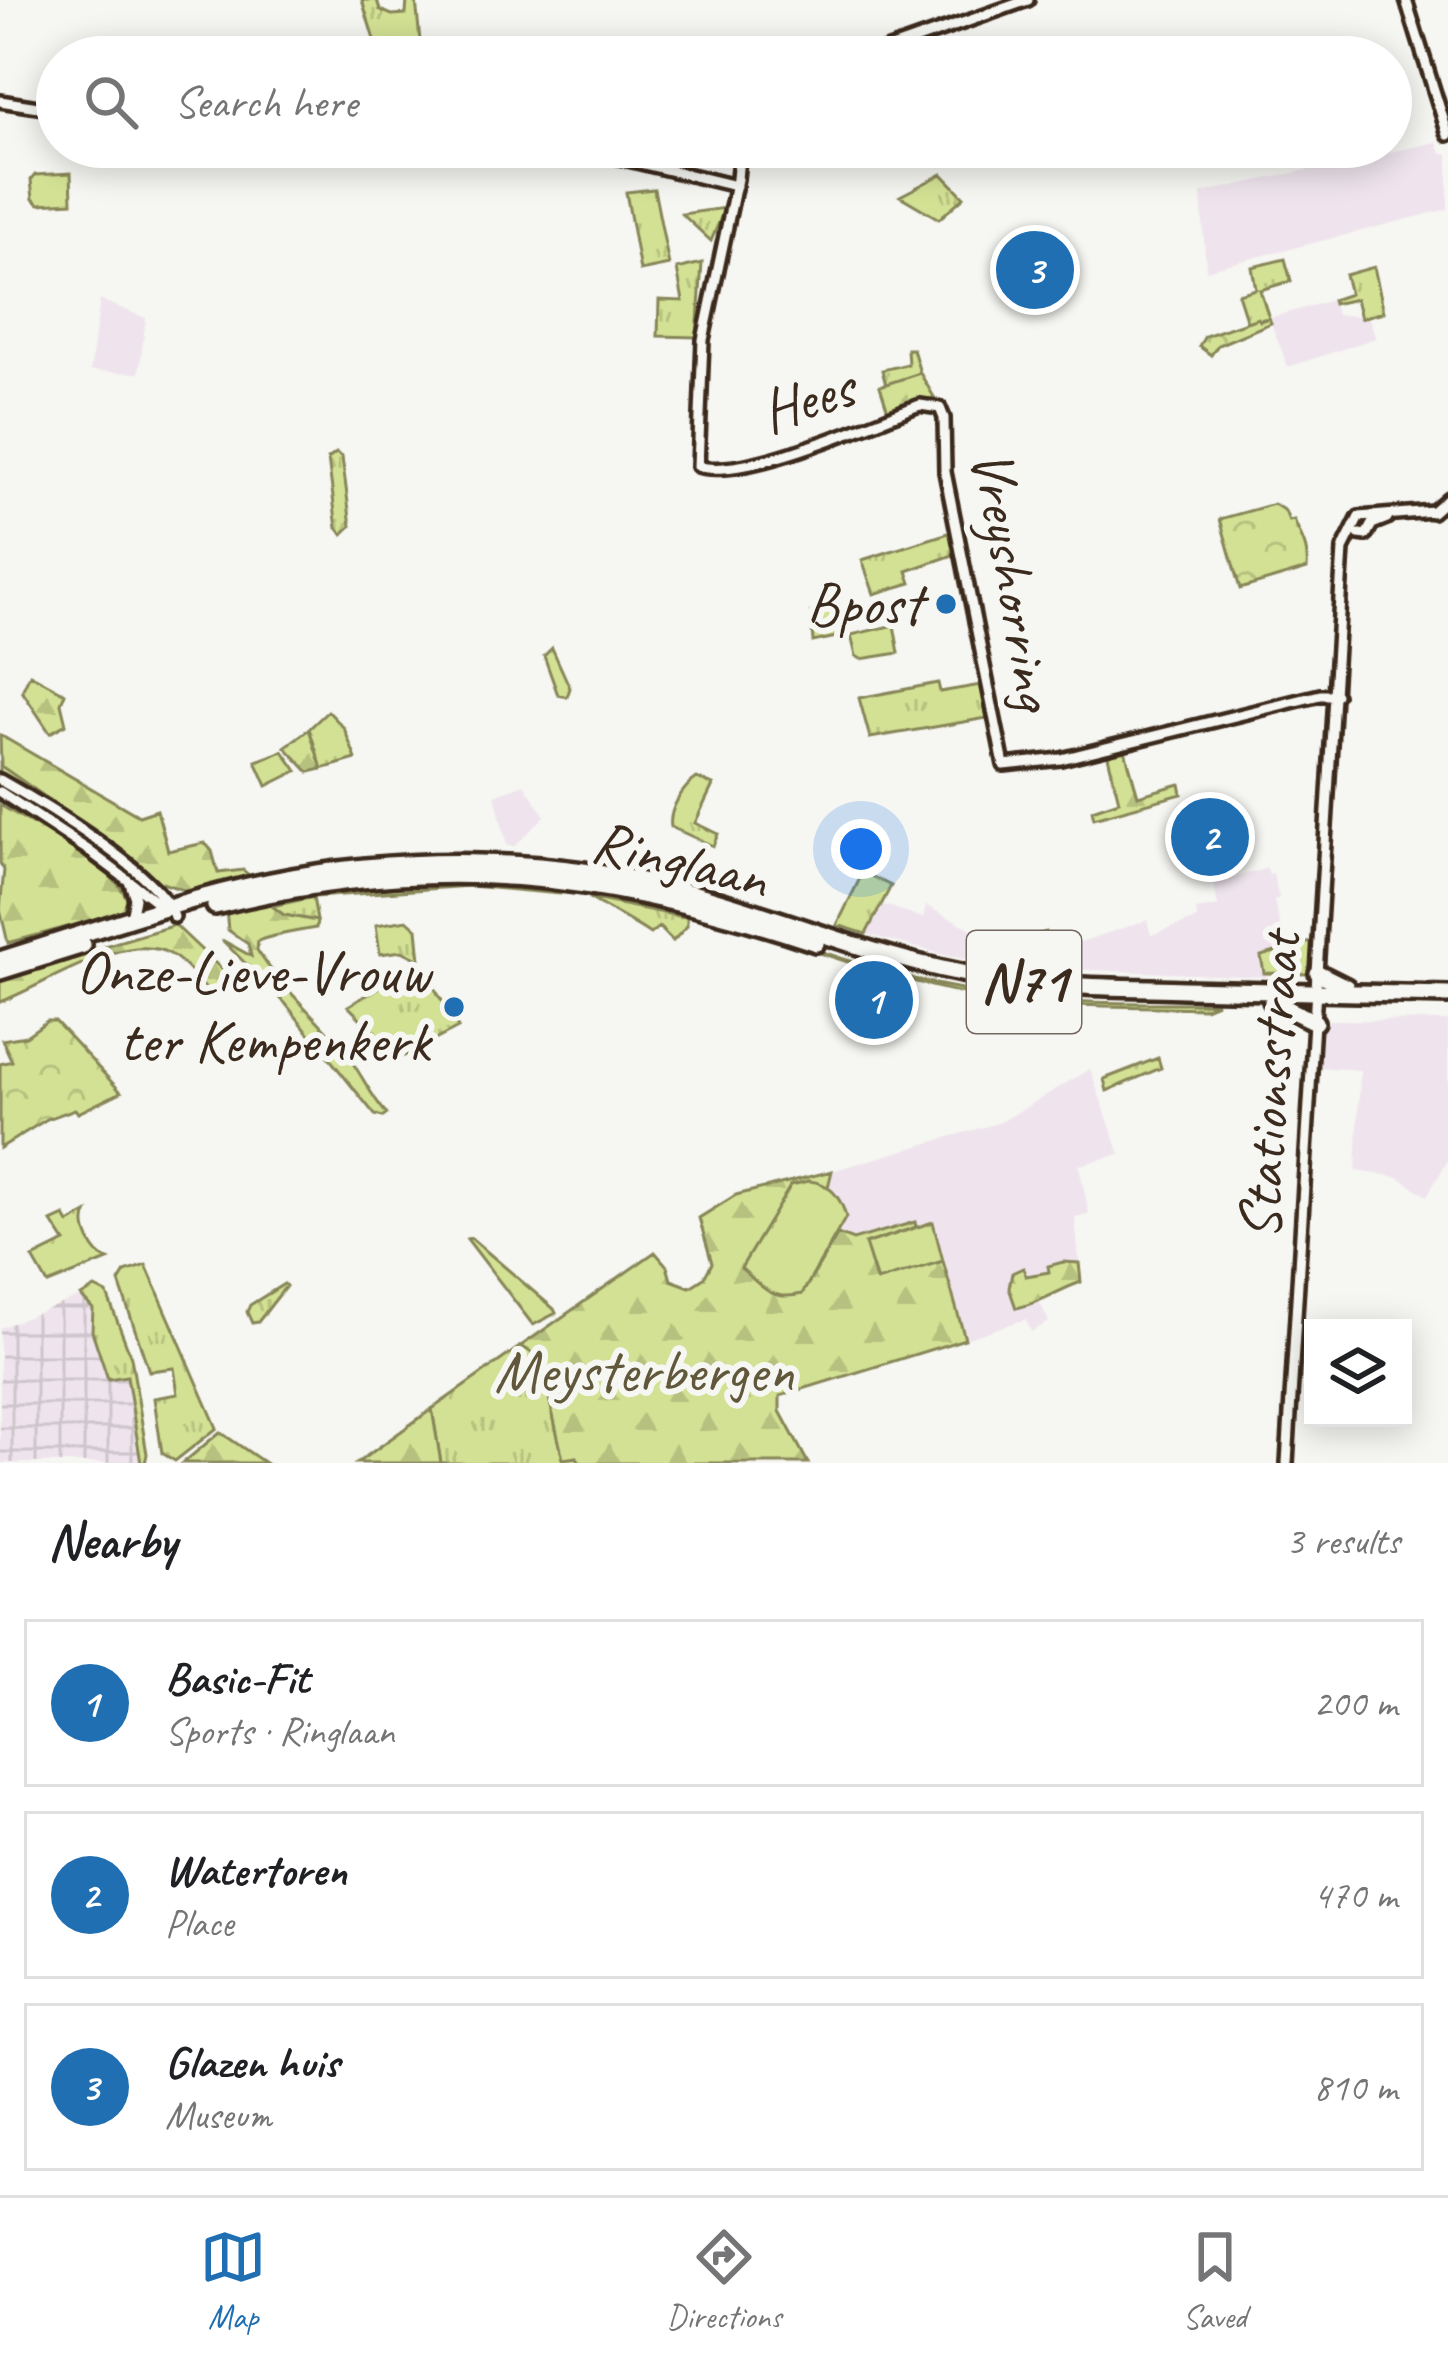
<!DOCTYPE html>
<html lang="en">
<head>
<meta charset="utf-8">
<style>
	:root { --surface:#fff; --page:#f6f6f6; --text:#202124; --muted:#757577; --line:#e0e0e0; --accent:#1f6fb2 }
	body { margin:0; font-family:Caveat,sans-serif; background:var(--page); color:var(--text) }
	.controls { position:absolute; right:36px; bottom:36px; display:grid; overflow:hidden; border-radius:0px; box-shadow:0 6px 30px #0003 }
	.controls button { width:108px; height:108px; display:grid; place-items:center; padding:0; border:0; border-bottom:3px solid var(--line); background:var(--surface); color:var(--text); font:60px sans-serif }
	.you { position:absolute; left:861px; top:849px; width:42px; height:42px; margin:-30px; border:9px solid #fff; border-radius:50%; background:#1a73e8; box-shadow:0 0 0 18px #1a73e833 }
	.badge { display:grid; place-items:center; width:78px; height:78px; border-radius:50%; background:var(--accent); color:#fff; font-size:39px; font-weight:700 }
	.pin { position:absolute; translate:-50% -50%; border:6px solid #fff; box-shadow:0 3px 12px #0006 }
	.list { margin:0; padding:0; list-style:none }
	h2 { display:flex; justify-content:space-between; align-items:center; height:156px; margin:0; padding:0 48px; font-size:51px }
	h2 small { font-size:39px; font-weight:400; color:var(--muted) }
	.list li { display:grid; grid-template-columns:78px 1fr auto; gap:36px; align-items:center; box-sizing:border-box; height:168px; margin:0 24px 24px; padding:0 24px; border:3px solid var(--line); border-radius:0px }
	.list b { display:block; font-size:45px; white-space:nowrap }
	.list p { margin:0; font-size:39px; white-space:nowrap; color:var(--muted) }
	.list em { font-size:39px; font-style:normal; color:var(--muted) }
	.icon { flex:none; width:66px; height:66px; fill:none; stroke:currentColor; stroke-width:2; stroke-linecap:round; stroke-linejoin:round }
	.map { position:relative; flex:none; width:1448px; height:1463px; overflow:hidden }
	.search { position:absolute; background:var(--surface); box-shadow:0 6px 30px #0003; left:36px; right:36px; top:36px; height:132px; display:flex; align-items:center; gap:30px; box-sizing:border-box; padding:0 42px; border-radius:66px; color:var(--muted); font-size:45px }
	.sheet { height:732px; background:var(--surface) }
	nav { display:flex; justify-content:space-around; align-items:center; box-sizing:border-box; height:168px; border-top:3px solid var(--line); background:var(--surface); font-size:33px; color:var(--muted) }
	nav a { display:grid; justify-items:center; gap:6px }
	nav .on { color:var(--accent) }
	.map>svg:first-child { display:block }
	.built { fill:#efe4ed }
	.industrial { fill:url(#industrial-grid) }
	.grass { fill:url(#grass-tufts); stroke:#878659; stroke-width:3 }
	.forest { fill:url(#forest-firs); stroke:#878659; stroke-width:3 }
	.park { fill:url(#park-crowns); stroke:#878659; stroke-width:3 }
	.garden { fill:#d3e194; stroke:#878659; stroke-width:3 }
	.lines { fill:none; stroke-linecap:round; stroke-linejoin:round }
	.secondary-casing { stroke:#3b2a1e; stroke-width:18 }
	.highway-casing { stroke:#3b2a1e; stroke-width:24 }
	.secondary { stroke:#f6f6f2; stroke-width:9 }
	.highway { stroke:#f6f6f2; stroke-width:15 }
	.poi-dot { fill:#1f6fb2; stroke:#f6f6f2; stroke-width:4.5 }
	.labels { text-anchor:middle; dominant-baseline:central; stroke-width:12; stroke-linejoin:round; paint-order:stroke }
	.shield { fill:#f6f6f2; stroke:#73675e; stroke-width:3 }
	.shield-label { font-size:57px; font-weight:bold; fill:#3b2a1e }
	.street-label { font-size:60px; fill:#3b2a1e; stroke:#f6f6f2 }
	.poi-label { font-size:60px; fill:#3b2a1e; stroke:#f6f6f2; text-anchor:end }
	.park-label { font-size:60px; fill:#61583c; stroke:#f6f6f2 }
</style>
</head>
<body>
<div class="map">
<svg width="1448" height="1463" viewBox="0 0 1448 1463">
	<defs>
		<pattern id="industrial-grid" width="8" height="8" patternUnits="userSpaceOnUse" patternTransform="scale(3)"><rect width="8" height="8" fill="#efe4ed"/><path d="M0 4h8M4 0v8" fill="none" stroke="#cec4cb"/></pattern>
		<pattern id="grass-tufts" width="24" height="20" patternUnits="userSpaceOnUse" patternTransform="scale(3)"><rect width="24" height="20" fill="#d3e194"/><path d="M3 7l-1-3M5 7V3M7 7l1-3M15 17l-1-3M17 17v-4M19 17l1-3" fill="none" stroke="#b6c17f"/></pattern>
		<pattern id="forest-firs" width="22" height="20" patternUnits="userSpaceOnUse" patternTransform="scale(3)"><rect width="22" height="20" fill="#d3e194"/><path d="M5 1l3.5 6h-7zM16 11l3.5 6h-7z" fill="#b6c17f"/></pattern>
		<pattern id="park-crowns" width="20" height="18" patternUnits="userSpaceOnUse" patternTransform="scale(3)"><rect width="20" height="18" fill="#d3e194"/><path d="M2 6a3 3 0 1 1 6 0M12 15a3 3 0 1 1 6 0" fill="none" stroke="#b6c17f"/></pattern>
	</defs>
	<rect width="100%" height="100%" fill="#f6f6f2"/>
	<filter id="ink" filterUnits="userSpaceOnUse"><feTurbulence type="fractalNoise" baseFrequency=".00833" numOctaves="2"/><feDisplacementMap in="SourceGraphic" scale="24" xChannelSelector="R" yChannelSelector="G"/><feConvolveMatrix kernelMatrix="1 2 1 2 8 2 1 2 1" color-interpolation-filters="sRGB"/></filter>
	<g filter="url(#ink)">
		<path class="built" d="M1437 142 1441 153 1448 154V209L1206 270 1201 193Z
			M100 300 146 318 139 373 90 371Z
			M1332 300 1336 315 1368 316 1376 338 1288 367 1269 318Z
			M524 784 545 816 515 846H507L495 795Z
			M1267 868 1269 875 1273 874 1279 898 1274 901 1286 949 1261 956 1267 977 1070 969 1062 948 1147 920 1151 935 1197 919 1196 910 1218 906 1214 884Z
			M882 904 923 918 926 906 1018 952 1021 968 948 956 866 934Z
			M1330 1020 1448 1021V1160L1427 1196 1398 1177 1356 1171 1360 1070 1317 1067 1322 1026Z
			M1090 1069 1120 1154 1079 1165 1089 1214 1075 1217 1081 1282 1049 1293 1039 1301 1049 1322 1031 1332 1026 1319 965 1339 933 1223 916 1227 914 1222 852 1240 838 1234 846 1217 843 1205 828 1187 832 1171 1001 1122Z"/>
		<path class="industrial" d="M81 1296 93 1309 92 1331 127 1375 141 1463H0V1328Z"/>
		<path class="grass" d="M362 0H377L380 10 392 15 406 14 407 0H416L420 41 375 43Z
			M71 173 72 202 39 204 33 199 31 180 35 175Z
			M942 174 964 197 939 219 900 196Z
			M654 189 669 265 640 271 626 192Z
			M725 208 711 241 682 214Z
			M1285 259 1291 281 1260 290 1269 318 1247 322 1238 294 1256 289 1252 267Z
			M702 263 697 337 658 336 659 300 683 301 677 269Z
			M1374 267 1384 312 1361 318 1356 299 1333 304 1332 300 1350 294 1345 275Z
			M907 349H913L920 373 886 385 882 370 908 364Z
			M336 453 342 457 351 526 343 534 337 528 328 459Z
			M952 532 956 554 907 571 911 583 874 594 862 560Z
			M838 605 846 635 813 642 811 612Z
			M894 625 899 653 861 659 856 656 851 635Z
			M552 648 570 688 567 697 558 695 544 656Z
			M938 683 940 692 981 685 987 718 870 738 859 698Z
			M328 711 344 728 356 759 322 769 309 729Z
			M0 764 135 860 140 868 59 809 0 774Z
			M697 778 713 785 695 823 718 834 713 846 671 827C668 810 683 787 697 778Z
			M863 872 891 886 866 934 837 925Z
			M313 897 317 921 283 915 265 906Z
			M589 898 679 916 671 904 687 914V926L673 941 659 927 650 934C631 921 609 910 589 898Z
			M407 920 417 929 420 960 402 951 380 954 376 925Z
			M759 929C824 954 892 977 961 989 1046 1005 1132 1003 1217 1003L1205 1008C1128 1006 1050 1008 973 995 903 982 836 958 768 936Z
			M1046 932 1060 968V971L1035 969 1028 955 1033 936Z
			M1314 941 1313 967 1307 974 1264 973 1261 956Z
			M428 977 458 1028 404 1056 393 1039 384 1042 348 1006 390 981Z
			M1158 1058 1161 1068 1107 1091 1104 1079Z
			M87 1213C80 1228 93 1254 108 1260L48 1284 33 1258 65 1242 52 1222 65 1216 69 1223Z
			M146 1265 217 1428 175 1461 162 1453 154 1398 178 1394 174 1368 149 1371 119 1282 125 1272Z
			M284 1284 286 1286 258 1322 252 1323 247 1312 250 1305Z
			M95 1288 107 1294 131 1357 147 1454 145 1463H141L127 1376 108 1379 92 1331 93 1309 81 1296Z
			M521 1346 544 1360 543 1371 563 1458 578 1457 580 1463H441L432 1409Z"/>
		<path class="forest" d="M920 373 934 397 888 411 880 386Z
			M30 674 65 693 61 703 66 724 50 733 22 691Z
			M309 729 322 769 309 772 285 747Z
			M0 735 139 816 157 810 168 851 205 843 212 851 218 873 243 870 252 878 189 892 159 882 135 860 1 766Z
			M1124 747 1138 796 1180 784 1182 794 1094 818 1092 810 1119 801 1107 752Z
			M283 751 297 771 267 786 256 761Z
			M0 805C33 825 114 864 127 899L123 912 8 943 0 909 4 870 0 863Z
			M409 881 539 883 671 904 681 916 565 890 560 894 470 886 314 897 272 906 284 915 317 921 316 928C300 931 271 935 258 941L257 950C283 991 322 1020 350 1059 363 1077 372 1098 387 1114L383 1117 375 1115 285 1003 222 940 251 956 248 944 228 930 226 909 262 900Z
			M175 925 232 979 211 994C199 981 185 962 170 954 125 929 44 986 0 1002V977Z
			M832 1171 828 1187 809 1181 791 1185 742 1269 802 1294 838 1234 853 1240 915 1222 916 1227 866 1244 876 1280 943 1261 965 1339 780 1396V1411L808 1463H580L577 1457 563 1459 543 1371 544 1360 521 1346 655 1252 667 1266 671 1280 690 1287 704 1278 712 1263 699 1218 736 1195Z
			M471 1238 554 1309 556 1313 533 1325 467 1239Z
			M1063 1262 1079 1263 1081 1282C1058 1290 1039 1304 1016 1308L1009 1288 1012 1273 1023 1268 1026 1276 1049 1272 1048 1266Z
			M432 1409 441 1463H357Z
			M220 1432 265 1463H183Z"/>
		<path class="park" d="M1258 318 1260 321 1269 318 1271 323 1218 345 1211 355 1199 346 1205 336Z
			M1274 504 1285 511 1289 521 1294 520C1301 539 1309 546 1307 569L1240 589 1220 519Z
			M47 1021H55L121 1092 78 1113 75 1109 47 1119 0 1148V1064L12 1061 2 1040 26 1036Z"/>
		<path class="garden" d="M809 1181C830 1183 841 1197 846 1217L802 1294C771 1302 761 1286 741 1268L791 1185Z
			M933 1222 943 1261 877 1281 865 1244Z"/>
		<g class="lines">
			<defs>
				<path id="secondary" d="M1406 0 1448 135
					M866 57 1028 0
					M0 101 57 110
					M574 147 736 186
					M740 147 737 179 703 340 698 466C743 481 872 422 920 405L940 408 944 418 945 472 1004 765 1061 759 1320 695H1336
					M1432 512 1448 498
					M1359 534 1366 535 1372 524 1387 518
					M0 780C41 803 162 875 174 917
					M0 792 88 850 166 909
					M130 883 135 898 131 918
					M1287 1463 1343 549 1359 517 1433 511"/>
				<path id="highway" d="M215 906C432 851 607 873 816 943
					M0 960C90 932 179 900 271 881 401 855 540 856 669 887 775 913 875 960 984 977 1050 987 1117 987 1184 989 1272 991 1360 993 1448 995
					M0 971 83 945
					M1318 973 1346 987
					M1272 1001 1315 1022"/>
			</defs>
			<use href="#secondary" class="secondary-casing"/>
			<use href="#highway" class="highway-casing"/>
			<use href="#secondary" class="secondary"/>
			<use href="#highway" class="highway"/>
		</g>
	</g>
	<g class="poi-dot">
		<circle cx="946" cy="604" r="12"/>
		<circle cx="454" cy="1007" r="12"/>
	</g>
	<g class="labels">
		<rect class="shield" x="967" y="931" width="114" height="102" rx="9"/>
		<g class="shield-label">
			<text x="1024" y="982">N71</text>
		</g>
		<g class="street-label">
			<text transform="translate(807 399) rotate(-18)">Hees</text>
			<text transform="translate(1014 579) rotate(80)">Vreyshorring</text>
			<text transform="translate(680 859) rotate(13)">Ringlaan</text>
			<text transform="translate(1269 1086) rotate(-86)">Stationsstraat</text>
		</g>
		<g class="poi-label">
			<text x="922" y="604">Bpost</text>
			<text x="430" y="972">Onze-Lieve-Vrouw<tspan x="430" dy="69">ter Kempenkerk</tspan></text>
		</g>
		<g class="park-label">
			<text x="644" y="1371">Meysterbergen</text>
		</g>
	</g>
</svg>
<div class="controls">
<button><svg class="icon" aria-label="layers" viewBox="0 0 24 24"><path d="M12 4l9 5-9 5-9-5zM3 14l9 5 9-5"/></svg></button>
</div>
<div class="you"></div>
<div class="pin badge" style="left:874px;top:1000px">1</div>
<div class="pin badge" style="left:1210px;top:837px">2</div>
<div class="pin badge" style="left:1035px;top:270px">3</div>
<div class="search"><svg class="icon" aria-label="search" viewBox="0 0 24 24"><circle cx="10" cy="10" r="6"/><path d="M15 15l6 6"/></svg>Search here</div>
</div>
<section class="sheet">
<h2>Nearby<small>3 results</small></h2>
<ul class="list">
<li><span class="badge">1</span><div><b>Basic-Fit</b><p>Sports · Ringlaan</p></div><em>200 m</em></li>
<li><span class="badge">2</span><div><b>Watertoren</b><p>Place</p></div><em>470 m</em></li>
<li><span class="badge">3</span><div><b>Glazen huis</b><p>Museum</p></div><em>810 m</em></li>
</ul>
</section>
<nav>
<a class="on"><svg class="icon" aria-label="map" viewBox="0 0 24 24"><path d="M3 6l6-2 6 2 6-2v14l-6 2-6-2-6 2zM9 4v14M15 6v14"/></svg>Map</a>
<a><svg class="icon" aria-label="directions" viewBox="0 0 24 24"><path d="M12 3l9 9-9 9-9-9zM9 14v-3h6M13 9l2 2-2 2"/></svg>Directions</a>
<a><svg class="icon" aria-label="saved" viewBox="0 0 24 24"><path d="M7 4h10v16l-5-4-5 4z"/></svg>Saved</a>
</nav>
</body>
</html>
